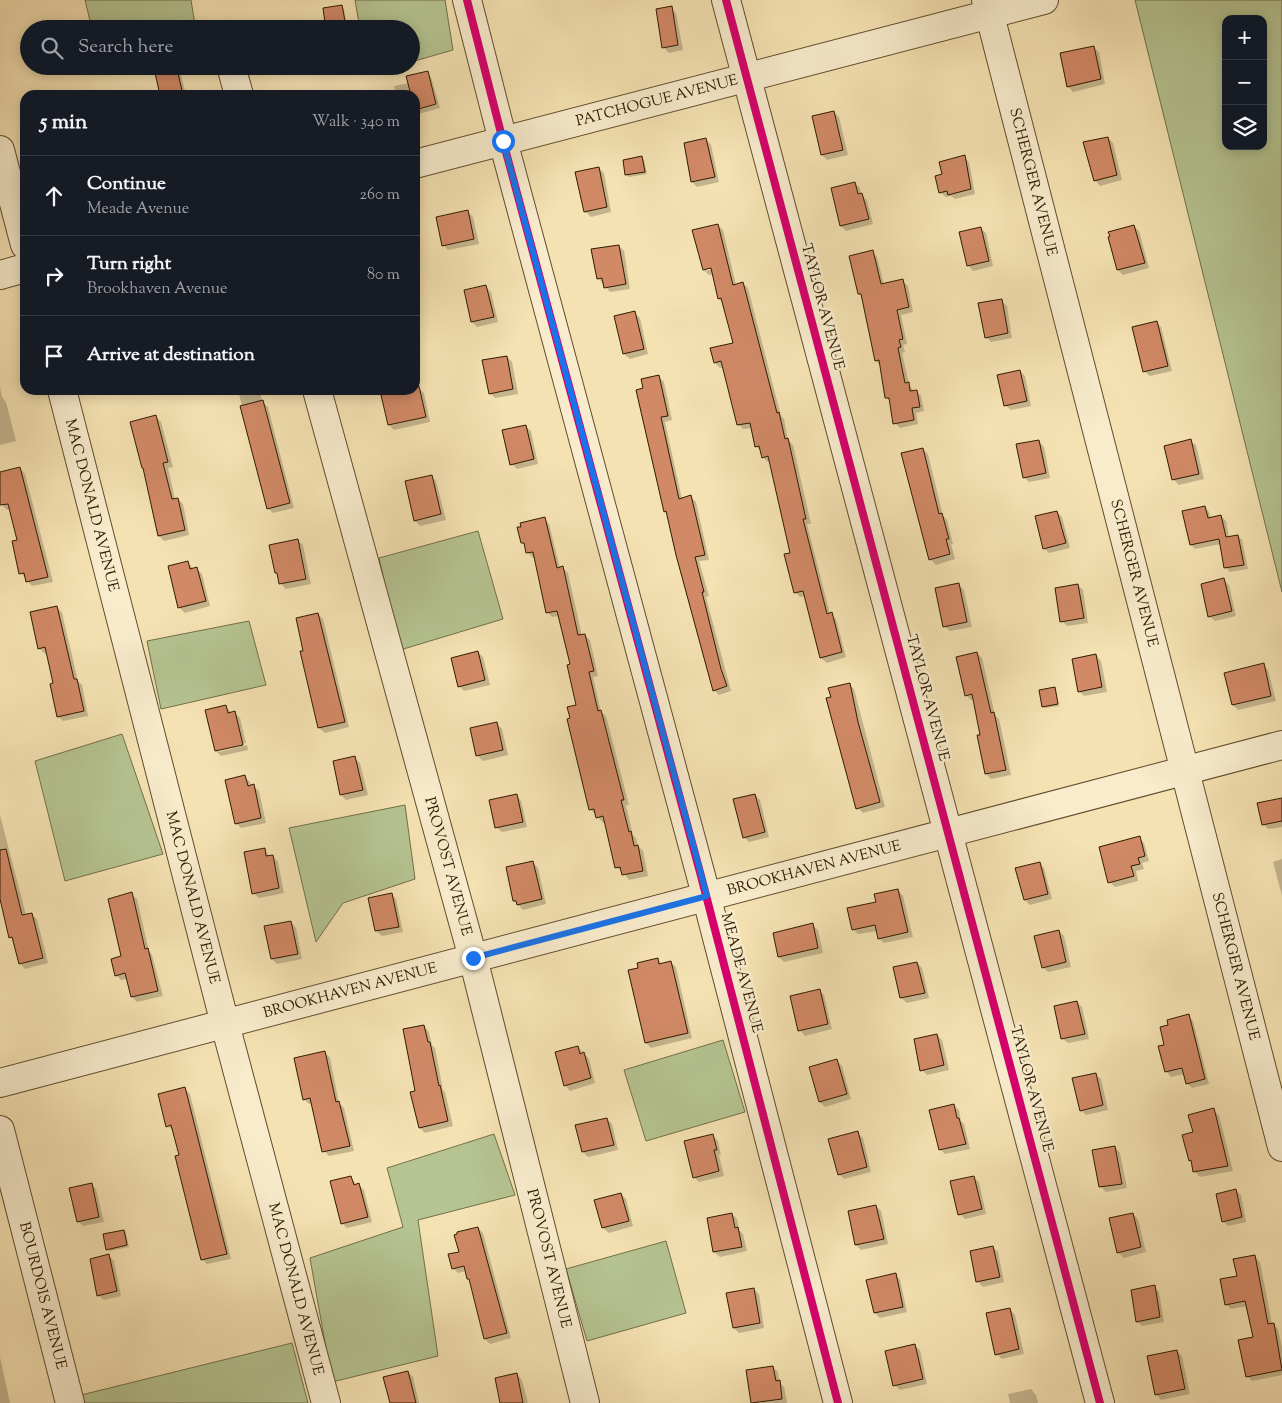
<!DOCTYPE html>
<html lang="en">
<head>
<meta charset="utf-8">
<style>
	:root { --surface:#171b24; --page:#20242c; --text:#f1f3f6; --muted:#9ea1a6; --line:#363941 }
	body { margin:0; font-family:"Sorts Mill Goudy",serif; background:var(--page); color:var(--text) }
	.controls { position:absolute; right:15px; top:15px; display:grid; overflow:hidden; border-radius:10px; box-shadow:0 2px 12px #0003 }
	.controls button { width:45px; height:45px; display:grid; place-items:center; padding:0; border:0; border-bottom:1px solid var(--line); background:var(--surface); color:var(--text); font:25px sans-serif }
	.stop { position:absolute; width:15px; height:15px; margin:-11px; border:4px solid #1a73e8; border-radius:50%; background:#fff }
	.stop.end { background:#1a73e8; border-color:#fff; box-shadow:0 1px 5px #0008 }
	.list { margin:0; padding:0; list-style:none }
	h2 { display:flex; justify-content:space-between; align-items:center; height:65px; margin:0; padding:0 20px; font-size:21px }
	h2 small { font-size:16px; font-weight:400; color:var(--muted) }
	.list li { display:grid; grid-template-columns:32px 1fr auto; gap:15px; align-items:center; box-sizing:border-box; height:80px; padding:0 20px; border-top:1px solid var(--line) }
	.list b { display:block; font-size:19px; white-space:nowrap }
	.list p { margin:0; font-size:16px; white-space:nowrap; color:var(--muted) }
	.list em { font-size:16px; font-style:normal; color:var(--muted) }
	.icon { flex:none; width:28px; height:28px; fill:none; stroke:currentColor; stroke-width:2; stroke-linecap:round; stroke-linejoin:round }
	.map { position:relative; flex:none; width:1282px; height:1403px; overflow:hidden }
	.search { position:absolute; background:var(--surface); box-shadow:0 2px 12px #0003; left:20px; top:20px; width:400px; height:55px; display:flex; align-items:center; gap:12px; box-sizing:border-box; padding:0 18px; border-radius:28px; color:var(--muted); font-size:19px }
	.panel { position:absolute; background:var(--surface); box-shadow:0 2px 12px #0003; left:20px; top:90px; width:400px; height:305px; border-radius:15px }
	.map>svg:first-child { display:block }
	.green { fill:#b5c491; stroke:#726f49; fill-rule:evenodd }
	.shadow { fill:#0003; fill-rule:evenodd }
	.building { fill:#d18966; stroke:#301a01 }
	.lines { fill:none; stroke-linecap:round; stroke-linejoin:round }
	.minor-casing { stroke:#614c2d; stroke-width:30 }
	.minor { stroke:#f8eccd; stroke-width:28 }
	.cycleway-casing { stroke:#f8eccd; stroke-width:11 }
	.cycleway { stroke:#d6006c; stroke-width:8 }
	.route { stroke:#1a73e8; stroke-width:6 }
	.labels { text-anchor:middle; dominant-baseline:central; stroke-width:5; stroke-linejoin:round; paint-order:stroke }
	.street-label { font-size:15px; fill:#301a01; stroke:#f8eccd }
</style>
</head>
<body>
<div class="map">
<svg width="1282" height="1403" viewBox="0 0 1282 1403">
	<rect width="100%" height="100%" fill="#f5e2b2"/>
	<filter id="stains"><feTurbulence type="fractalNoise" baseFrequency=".004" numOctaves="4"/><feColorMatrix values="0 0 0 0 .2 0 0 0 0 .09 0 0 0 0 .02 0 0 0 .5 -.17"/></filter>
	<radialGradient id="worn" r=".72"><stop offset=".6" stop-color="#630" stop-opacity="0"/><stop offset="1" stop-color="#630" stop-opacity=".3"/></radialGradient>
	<path class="green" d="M85 0H191L195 25 185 29H92Z
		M355 0H445L453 50 411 62V29H360Z
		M1135 0H1282V592ZM1226 19H1263V146H1226Z
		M368 66H395L369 74Z
		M478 531 503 619 400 650 379 558Z
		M249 621 266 685 161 709 147 641Z
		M122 734 163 854 65 881 35 761Z
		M405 805 415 879 343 903 316 942 289 828Z
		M723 1040 745 1112 646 1141 624 1070Z
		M494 1134 515 1195 418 1220 438 1356 332 1382 310 1258 403 1227 387 1168Z
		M666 1241 686 1313 587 1341 566 1269Z
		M292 1343 308 1403H79L77 1396Z"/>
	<path class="shadow" d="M342 7 344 9 346 22 328 25 326 23Z
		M671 8 676 13 683 50 669 53 663 47Z
		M1093 47 1099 52 1105 84 1073 92 1068 86Z
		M35 66H68V69L41 75 36 69Z
		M297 66H325L326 69 303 74Z
		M176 70 181 75 186 95H162Z
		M427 73 431 77 440 108 415 115V95H388L396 94 394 86 409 83Z
		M834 112 839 117 848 155 827 160 822 155 813 117Z
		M1108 138 1113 143 1122 180 1100 186 1095 180Z
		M706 139 711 145 719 182 697 187 692 182 689 167Z
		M642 157 644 160 647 174 629 177 626 175Z
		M964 157 969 162 975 194 955 199 951 196 946 197 940 192 944 175Z
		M599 168 604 173 611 212 591 217 585 211Z
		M855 183 860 188 861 195 867 200 873 224 846 231 841 226Z
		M468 212 473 217 479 244 448 250 443 245Z
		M718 225 723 230 736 285 743 283 748 288 781 416 784 419 788 440 793 445 811 524H807L830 614 836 619 846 657 827 663 821 658 805 596 800 597 795 592 792 554 770 462H768L763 457 762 452 756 446 753 428 743 429 738 424 724 367 720 368 715 363 735 344 724 303 719 299 714 274 709 275 704 270ZM717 266V268L706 271V268Z
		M1134 226 1139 231 1149 268 1123 275 1118 270Z
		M980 228 986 233 993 266 973 271 968 265Z
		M619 246 624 251 630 289 610 292 598 278Z
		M872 252 877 257 884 285 903 281 908 286 913 312 901 315 907 344 903 345 905 352 902 353 909 384 914 392 916 391 921 396 924 411 916 413 918 424 900 428 895 423 891 402 886 397 881 366 876 361 863 297 859 294Z
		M486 287 491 292 498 322 477 327 472 322 466 291Z
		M1001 300 1007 306 1012 338 991 342 986 337Z
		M634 313 640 318 648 354 630 359 624 354Z
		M1156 322 1161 327 1172 371 1150 376 1144 371Z
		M507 357 512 362 518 394 495 398 490 393Z
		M1020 371 1025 376 1031 406 1011 410 1005 405Z
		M659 377 664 382 672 420 665 422 682 499 691 497 696 502 709 560 699 561 709 596 706 597 731 691 719 695 714 690 668 514 665 511 645 389Z
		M0 387 2 397 6 402 16 441 0 445Z
		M415 388H418L424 393 430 422 394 430 389 425 407 390H415Z
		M238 390H260L262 402 268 407 294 508 273 513 268 508Z
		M156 417 161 422 173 467 168 468 175 499H178L183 504 189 535 164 541 159 536 145 470 143 468Z
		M525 426 531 431 538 464 517 469 512 464Z
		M1190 440 1196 445 1204 479 1179 485 1174 480 1166 447Z
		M1039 441 1044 447 1050 478 1029 482 1024 477Z
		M923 449 928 454 943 516 947 520 953 544H951L955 559 936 565 930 559Z
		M20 468 25 474 53 582 32 586 21 573 19 541 10 509 7 510 2 505 0 497V473Z
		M431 476 436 481 446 520 420 526 415 521 406 482Z
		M1205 507 1209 512 1211 519 1221 516 1226 521 1229 538 1238 536 1242 540 1248 569 1230 572 1225 567 1221 544 1195 549 1191 545 1184 512Z
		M1057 512 1062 517 1070 548 1049 553 1044 548Z
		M544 519 549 524 560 568H563L568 573 582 636 585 635 590 640 598 676 593 677 601 712 606 716 629 805H626L633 835 636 838 638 846 643 851 648 876 629 880 623 872 616 867 606 822 603 823 590 809 571 719 577 706 571 665 560 616 552 617 547 612 535 557 533 558 527 552 526 546 522 542Z
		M298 540 303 545 311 584 286 589 281 584 279 576 276 573Z
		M188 562 194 570 197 569 202 574 210 606 185 613 180 608Z
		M1224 580 1229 585 1236 616 1215 621 1209 616Z
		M959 585 964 590 972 627 950 631 944 626Z
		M1078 585 1083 590 1088 623 1067 626 1062 621Z
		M57 607 62 613 78 681 82 685 88 716 63 721 58 716 55 684 48 653 45 654 40 649 31 613Z
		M318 614 323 619 349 727 325 733 319 728 301 652H305Z
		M478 652 483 657 490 685 464 691 459 686Z
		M977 653 982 658 995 715 999 719 1011 775 991 779 986 774 981 735 974 700H971L966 695Z
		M1096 655 1101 661 1107 692 1084 696 1079 691Z
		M1263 665 1268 670 1276 701 1238 710 1233 705 1226 674Z
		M849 684 854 689 885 807 863 813 858 808Z
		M1054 689 1056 691 1059 706 1045 708 1043 706Z
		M226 706 232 714 235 713 240 718 246 743 218 749V752L247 745 248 750 221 756 216 751 207 711Z
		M497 724 502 729 508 755 483 761 478 756 472 729Z
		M354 758 360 763 368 795 346 800 341 795Z
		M245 777 250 782 251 786H253L259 791 266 823 241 828 236 823Z
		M516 795 521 801 527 827 502 832 496 827Z
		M755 795 760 800 769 837 749 842 744 837Z
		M1282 799V827L1268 829 1263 824Z
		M0 815 26 915 31 914 37 919 48 963 25 969 20 963 14 940 11 937 0 896Z
		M1139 838 1144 843 1149 861 1142 863 1144 869 1136 871 1138 881 1115 887 1110 882Z
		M264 849 270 857 273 856 278 862 284 893 259 898 254 893Z
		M1282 859V896L1273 862Z
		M533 863 538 868 546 904 523 910 514 900Z
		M1039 863 1044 868 1052 899 1030 905 1025 900Z
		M898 890 903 896 913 937 884 943 879 938 878 931 858 934 853 929 877 903Z
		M131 894 137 899 149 951 152 955 163 996 137 1002 132 997 128 979 121 980 116 975 123 957Z
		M391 894 396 899 403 932 382 936 376 931 370 899Z
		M291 922 296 928 302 959 277 964 272 959Z
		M812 925 818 930 823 953 784 962 779 957Z
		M1059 931 1064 936 1071 967 1048 972 1043 967Z
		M657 959 662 964 670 962 676 967 692 1038 651 1048 646 1043 629 971 639 969Z
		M917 963 922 968 929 998 907 1003 901 998 894 968Z
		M819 990 824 995 832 1029 805 1036 800 1030Z
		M1077 1002 1082 1007 1089 1039 1068 1043 1062 1038Z
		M1188 1016 1193 1021 1209 1084 1192 1088 1187 1083 1184 1074 1171 1077 1166 1071V1046L1169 1026Z
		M424 1026 429 1032 432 1045 435 1048 443 1090 445 1092 453 1126 425 1133 420 1128 416 1092Z
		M937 1035 942 1040 949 1070 927 1075 922 1070Z
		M578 1047 589 1059 595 1083 570 1091 565 1085Z
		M325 1052 330 1058 339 1103 344 1108 354 1151 329 1156 324 1151 313 1103 309 1104 304 1099Z
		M837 1061 842 1066 851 1099 825 1107 820 1102 810 1068Z
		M1095 1074 1101 1079 1108 1110 1086 1115 1081 1110Z
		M184 1088 190 1094 231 1259 207 1264 202 1259 174 1131 167 1126Z
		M953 1105 959 1110 961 1121 964 1124 970 1149 945 1154 940 1149Z
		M1213 1110 1219 1115 1233 1171 1200 1177 1195 1172 1193 1163 1190 1160Z
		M607 1119 612 1124 618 1150 588 1157 583 1152Z
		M857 1133 863 1138 871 1172 844 1179 839 1174Z
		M713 1136 718 1141 721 1155H719L724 1176 699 1182 694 1177Z
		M1115 1147 1120 1153 1127 1188 1106 1192 1101 1187Z
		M973 1177 979 1182 986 1214 965 1219 960 1214Z
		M351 1178 357 1185H359L364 1190 372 1222 347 1228 342 1223Z
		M91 1184 96 1189 104 1222 83 1226 78 1221Z
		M1236 1190 1241 1195 1246 1222 1228 1226 1223 1221Z
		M621 1194 626 1199 633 1226 609 1233 603 1228Z
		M876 1206 881 1211 888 1244 861 1250 856 1245 849 1212Z
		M732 1214 737 1219 739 1230 743 1234 747 1251 720 1257 714 1252Z
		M1133 1214 1138 1219 1146 1252 1124 1258 1118 1252Z
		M478 1228 483 1233 511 1338 490 1344 485 1339 471 1281 468 1278 466 1271 458 1273 453 1268 460 1253Z
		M124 1231 126 1233 129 1247 110 1251 107 1249Z
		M993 1247 998 1252 1004 1282 983 1287 978 1282Z
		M109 1256 114 1261 121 1296 104 1300 98 1295Z
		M1255 1257 1260 1262 1272 1324 1278 1329 1282 1348V1375L1252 1381 1247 1376 1254 1338 1248 1306 1231 1309 1226 1304 1238 1277Z
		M895 1274 900 1280 907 1312 880 1318 875 1313Z
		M1154 1287 1159 1292 1164 1322 1142 1326 1137 1321Z
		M753 1289 759 1294 764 1328 739 1333 734 1328Z
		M1010 1309 1015 1315 1024 1354 1002 1359 997 1354Z
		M914 1345 920 1350 927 1384 900 1390 895 1385Z
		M1177 1351 1182 1356 1190 1394 1161 1400 1156 1394Z
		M0 1357 10 1403H0Z
		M773 1367 778 1372 779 1382 784 1387 787 1403H753L748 1371Z
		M408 1372 413 1377 419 1403H391Z
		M517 1374 522 1380 528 1403H502Z
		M1031 1389 1036 1395 1038 1403H1010L1008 1394Z"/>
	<path class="building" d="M342 5 345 21 325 23 323 8Z
		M672 6 678 45 662 48 656 9Z
		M1094 46 1101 79 1067 87 1060 53Z
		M177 69 183 95H160L155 73Z
		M428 71 436 104 415 110V95H411L406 76Z
		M834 111 843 150 821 155 812 116Z
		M1108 137 1117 175 1094 181 1083 142Z
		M706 138 715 177 691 182 684 143Z
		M965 155 971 189 948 195 947 191 939 193 935 176 942 174 939 162Z
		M642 156 645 172 625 175 623 160Z
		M599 167 607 207 584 212 575 172Z
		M855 182 858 194 862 193 869 219 840 226 831 188Z
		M468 210 474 239 442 246 436 217Z
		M718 224 733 285 743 282 777 413 779 412 785 439 788 438 806 519H803L827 614 832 612 842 652 820 658 803 591 794 593 784 554 790 553 768 456 762 458 759 446 755 447 750 423 737 425 721 361 714 363 710 348 733 343 721 298 718 299 711 268 703 270 692 230Z
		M1134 225 1145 263 1117 270 1108 237 1110 236 1108 232Z
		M981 227 989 261 967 266 959 232Z
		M619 245 626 284 604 288 602 278 597 279 591 249Z
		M873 250 881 284 903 279 909 307 897 310 903 339 899 340 901 347 898 348 905 383 909 382 910 391 917 390 920 407 912 408 914 420 893 424 889 398H885L879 360 875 361 861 294H858L849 256Z
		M486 285 494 317 471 322 464 290Z
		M1002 299 1008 333 985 338 978 303Z
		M635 311 644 349 623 354 614 316Z
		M1157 321 1168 366 1143 372 1132 327Z
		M507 356 513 389 489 394 482 360Z
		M1020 370 1027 401 1004 406 997 375Z
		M659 375 668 416 661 417 679 499 691 495 705 555 695 557 704 592H702L721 669 727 686 713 691 676 555 666 511 664 512 636 390 643 388 641 379Z
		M419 386 426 417 388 425 381 395 402 390H415V387Z
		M263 400 290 503 267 509 240 406Z
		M156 415 168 462 163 463 172 499 178 498 185 530 158 536 143 468H142L130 422Z
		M526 425 534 459 510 465 502 430Z
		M1191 439 1199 474 1172 480 1164 446Z
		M1039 440 1046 473 1023 478 1016 444Z
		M923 448 939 514 942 513 949 539H946L950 554 929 560 901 453Z
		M20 467 48 577 26 582 24 573 19 574 12 541 17 540 8 504 0 505V472Z
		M432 475 441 514 414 521 405 481Z
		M1205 506 1208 518 1221 515 1226 537 1238 535 1244 565 1224 568 1219 539 1190 545 1182 511Z
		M1057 511 1066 543 1043 549 1035 516Z
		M545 517 557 568 563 566 578 635 585 634 594 671 589 672 598 711 601 710 624 800H621L629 832 631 831 634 846 638 845 643 871 622 875 620 867 615 868 603 816 596 818 594 809 589 810 567 719 570 718 567 707 576 705 567 665 570 664 557 611 546 613 533 552 526 553 524 543H521L517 527H521L520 523Z
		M298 539 306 579 279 584 277 573H275L269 545Z
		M188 561 190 569 197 567 206 601 178 608 168 566Z
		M1224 578 1232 611 1208 617 1201 584Z
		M959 583 967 622 943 627 935 588Z
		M1078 584 1084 618 1060 622 1055 588Z
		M57 606 74 679H77L84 711 57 717 50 684 53 683 45 647 38 649 30 612Z
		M318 613 345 722 318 728 300 651H303L296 618Z
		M478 651 485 680 458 687 451 658Z
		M977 652 991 713 994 712 1006 770 985 774 977 735H980L972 694 965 696 956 657Z
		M1096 654 1102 687 1078 692 1072 659Z
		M1264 663 1271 696 1232 705 1224 673Z
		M850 683 858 722 880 802 856 809 826 698 831 697 828 688Z
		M1055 687 1058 704 1042 707 1039 690Z
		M226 705 228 713 235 711 243 745 215 751 205 710Z
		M497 722 503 750 476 756 470 728Z
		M355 756 363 790 340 795 333 761Z
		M245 775 248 786 254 784 261 818 235 824 225 780Z
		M517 794 523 822 495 828 489 800Z
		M755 794 765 832 743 838 733 799Z
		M1282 798V821L1262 825 1257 803Z
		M1140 836 1145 856 1138 858 1140 864 1131 866 1134 876 1108 883 1099 847Z
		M265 848 266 856 273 855 279 888 252 894 244 852Z
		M6 849 22 915 32 913 43 958 19 964 12 937 9 938 0 899V850Z
		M533 861 542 899 517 905 516 901H513L506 867Z
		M1040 862 1048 894 1024 900 1015 868Z
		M898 889 908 932 878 939 875 925 852 930 847 908 876 902 874 894Z
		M132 892 145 949 148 948 158 991 131 997 125 973 115 976 111 959 121 956 108 899Z
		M392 893 399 927 375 931 368 898Z
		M291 921 298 954 271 959 264 926Z
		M813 923 818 948 778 957 773 933Z
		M1059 930 1066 962 1042 968 1034 936Z
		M658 958 659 964 671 961 688 1033 645 1043 628 970 638 968 637 963Z
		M917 962 925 993 900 998 893 967Z
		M820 989 828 1024 798 1031 790 996Z
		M1077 1001 1085 1034 1061 1039 1054 1006Z
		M1189 1014 1205 1079 1186 1084 1182 1068 1165 1072 1158 1046 1164 1045 1160 1027 1168 1025 1167 1020Z
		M424 1025 428 1042H430L439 1086 440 1085 448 1121 419 1128 410 1092 415 1091 403 1029Z
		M937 1034 944 1065 920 1071 914 1039Z
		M578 1046 580 1054 584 1052 591 1078 564 1086 555 1052Z
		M325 1051 336 1102 339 1101 350 1146 322 1152 310 1098 303 1100 294 1058Z
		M837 1059 847 1094 819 1102 809 1067Z
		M1096 1073 1103 1105 1080 1111 1072 1078Z
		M185 1087 227 1254 201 1260 175 1156 179 1155 171 1125 166 1127 158 1094Z
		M954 1104 957 1118H959L966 1144 939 1150 929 1110Z
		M1214 1108 1228 1166 1193 1172 1191 1160 1189 1161 1182 1135 1193 1132 1188 1115Z
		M607 1118 614 1145 582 1152 575 1125Z
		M858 1131 867 1167 838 1175 828 1139Z
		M713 1134 717 1150H714L719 1171 693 1178 684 1141Z
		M1115 1146 1122 1184 1099 1187 1092 1150Z
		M351 1176 354 1185 359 1183 368 1217 341 1224 330 1181Z
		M974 1176 982 1209 958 1215 950 1181Z
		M92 1183 99 1217 77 1222 69 1188Z
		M1236 1189 1242 1217 1222 1222 1216 1194Z
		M621 1193 629 1221 602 1228 594 1200Z
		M876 1205 884 1239 855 1245 848 1211Z
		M732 1213 735 1228 738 1227 742 1247 713 1252 707 1218Z
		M1133 1213 1141 1247 1117 1253 1109 1218Z
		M478 1227 507 1333 484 1339 469 1279H467L464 1266 452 1269 448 1254 459 1252 454 1235 457 1234V1232Z
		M124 1230 127 1245 106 1250 103 1234Z
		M993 1246 1000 1277 976 1282 970 1251Z
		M109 1254 117 1291 97 1296 90 1259Z
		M1255 1255 1268 1324 1274 1323 1282 1370 1246 1377 1238 1340 1253 1337 1245 1301 1225 1305 1220 1279 1237 1276 1233 1259Z
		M896 1273 903 1307 874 1313 866 1280Z
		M1155 1285 1160 1317 1136 1322 1131 1290Z
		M754 1288 760 1323 733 1328 726 1293Z
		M1010 1308 1019 1349 995 1355 986 1313Z
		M915 1344 923 1379 893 1386 885 1351Z
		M1177 1350 1185 1389 1155 1395 1147 1356Z
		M773 1366 776 1381 780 1380 782 1399 751 1403 746 1370Z
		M408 1371 416 1403H390L383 1377Z
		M517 1373 523 1403H500L495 1378Z"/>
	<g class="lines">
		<defs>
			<g id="minor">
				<path d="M467 0 503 141 701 876 838 1403"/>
				<path d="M726 0 1100 1403"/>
				<path id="s1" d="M986 0 1282 1147"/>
				<path d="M231 66 239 95"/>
				<path d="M0 150 25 245"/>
				<path id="s2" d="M415 164 1044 0"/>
				<path d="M0 275 25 268"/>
				<path id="s3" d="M62 390 225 1024 326 1403"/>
				<path id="s4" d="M317 390 473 958 585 1403"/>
				<path id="s5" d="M0 1083 1282 745"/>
				<path id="s6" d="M0 1130 70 1403"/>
			</g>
		</defs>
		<use href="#minor" class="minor-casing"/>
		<use href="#minor" class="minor"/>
		<defs>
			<path id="cycleway" d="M467 0 503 141 701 876 838 1403
				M726 0 1100 1403"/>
		</defs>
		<use href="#cycleway" class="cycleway-casing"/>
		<use href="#cycleway" class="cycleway"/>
	</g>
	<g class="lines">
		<path class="route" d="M473 958 707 896 503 141"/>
	</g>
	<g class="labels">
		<g class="street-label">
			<text stroke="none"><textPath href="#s2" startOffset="250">PATCHOGUE AVENUE</textPath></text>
			<text stroke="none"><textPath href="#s1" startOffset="188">SCHERGER AVENUE</textPath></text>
			<text transform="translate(822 307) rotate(75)">TAYLOR AVENUE</text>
			<text stroke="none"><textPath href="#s3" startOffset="119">MAC DONALD AVENUE</textPath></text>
			<text stroke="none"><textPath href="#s1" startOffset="592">SCHERGER AVENUE</textPath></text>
			<text transform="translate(927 698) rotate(75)">TAYLOR AVENUE</text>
			<text stroke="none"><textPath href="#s4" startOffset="494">PROVOST AVENUE</textPath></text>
			<text stroke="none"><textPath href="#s5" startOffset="842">BROOKHAVEN AVENUE</textPath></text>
			<text stroke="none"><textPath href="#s3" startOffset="524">MAC DONALD AVENUE</textPath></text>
			<text stroke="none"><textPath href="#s1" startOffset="998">SCHERGER AVENUE</textPath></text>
			<text transform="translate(741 973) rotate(75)">MEADE AVENUE</text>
			<text stroke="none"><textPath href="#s5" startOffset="362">BROOKHAVEN AVENUE</textPath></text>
			<text transform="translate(1031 1089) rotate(75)">TAYLOR AVENUE</text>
			<text stroke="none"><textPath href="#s4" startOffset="899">PROVOST AVENUE</textPath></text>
			<text stroke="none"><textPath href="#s3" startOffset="929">MAC DONALD AVENUE</textPath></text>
			<text stroke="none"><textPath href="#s6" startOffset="171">BOURDOIS AVENUE</textPath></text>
		</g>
	</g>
	<rect width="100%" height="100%" filter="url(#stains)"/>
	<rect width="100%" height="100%" fill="url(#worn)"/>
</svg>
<div class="controls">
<button>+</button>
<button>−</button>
<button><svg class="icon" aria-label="layers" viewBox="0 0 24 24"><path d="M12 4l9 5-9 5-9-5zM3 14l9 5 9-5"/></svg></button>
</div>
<div class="stop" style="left:503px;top:141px"></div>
<div class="stop end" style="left:473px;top:958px"></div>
<div class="search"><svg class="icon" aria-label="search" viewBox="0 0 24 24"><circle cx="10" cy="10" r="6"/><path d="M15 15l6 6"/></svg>Search here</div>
<section class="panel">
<h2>5 min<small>Walk · 340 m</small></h2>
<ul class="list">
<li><svg class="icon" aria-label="ahead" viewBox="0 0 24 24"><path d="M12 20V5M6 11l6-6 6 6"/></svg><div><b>Continue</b><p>Meade Avenue</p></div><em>260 m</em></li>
<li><svg class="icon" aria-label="right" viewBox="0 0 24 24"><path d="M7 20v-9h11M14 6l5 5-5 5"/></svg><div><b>Turn right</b><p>Brookhaven Avenue</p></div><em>80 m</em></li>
<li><svg class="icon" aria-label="arrive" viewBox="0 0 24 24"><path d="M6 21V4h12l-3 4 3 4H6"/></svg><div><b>Arrive at destination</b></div></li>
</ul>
</section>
</div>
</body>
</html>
